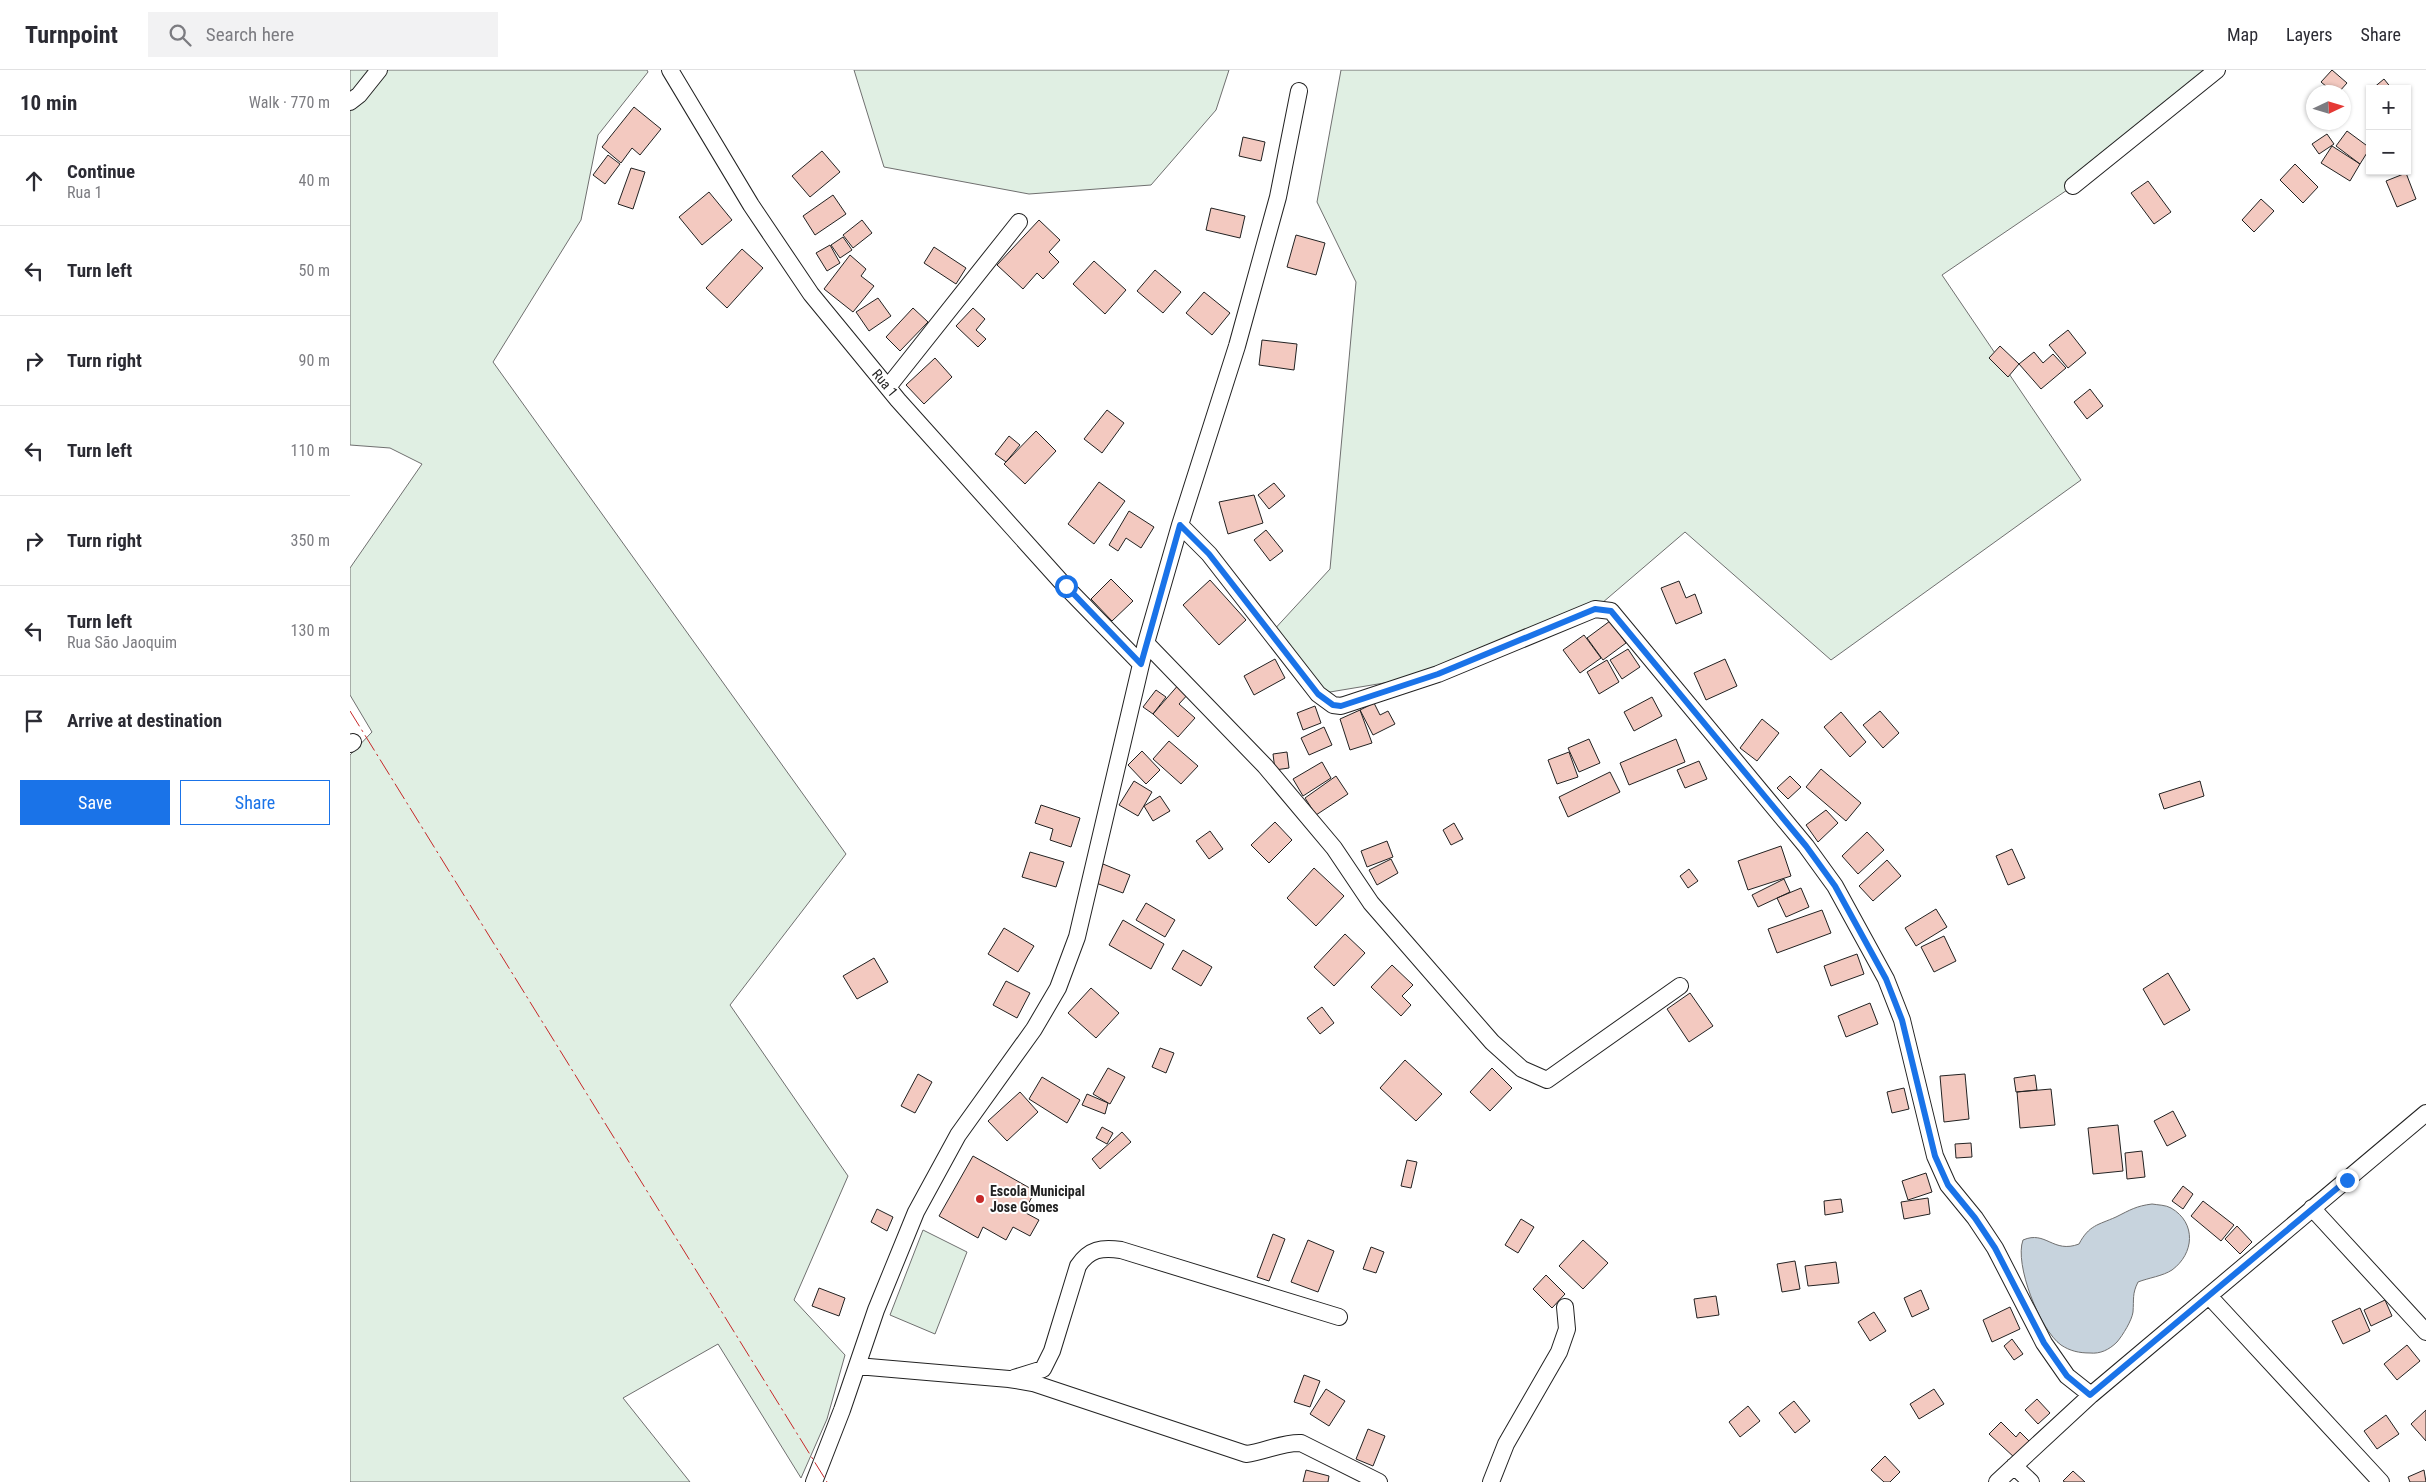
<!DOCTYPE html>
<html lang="en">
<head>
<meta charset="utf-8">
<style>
	:root { --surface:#fff; --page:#f2f2f3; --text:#2b2b33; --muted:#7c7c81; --line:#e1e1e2; --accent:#1a73e8 }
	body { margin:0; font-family:"Roboto Condensed",sans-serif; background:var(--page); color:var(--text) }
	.controls { position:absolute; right:15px; top:15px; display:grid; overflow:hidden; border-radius:0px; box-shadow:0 1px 4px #0004 }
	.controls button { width:45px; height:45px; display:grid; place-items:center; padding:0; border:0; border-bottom:1px solid var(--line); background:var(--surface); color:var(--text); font:25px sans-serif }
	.compass { position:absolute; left:1956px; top:15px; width:45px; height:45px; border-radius:50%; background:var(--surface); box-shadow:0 1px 4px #0004; rotate:86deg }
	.stop { position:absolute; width:15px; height:15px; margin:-11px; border:4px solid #1a73e8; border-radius:50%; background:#fff }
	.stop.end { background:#1a73e8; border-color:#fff; box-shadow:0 1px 5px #0008 }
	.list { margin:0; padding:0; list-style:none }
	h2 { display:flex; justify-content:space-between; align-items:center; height:65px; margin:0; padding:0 20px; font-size:21px }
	h2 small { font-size:16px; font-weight:400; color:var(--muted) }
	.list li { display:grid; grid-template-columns:32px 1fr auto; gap:15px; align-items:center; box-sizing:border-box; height:90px; padding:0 20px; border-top:1px solid var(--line) }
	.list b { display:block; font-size:19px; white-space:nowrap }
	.list p { margin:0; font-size:16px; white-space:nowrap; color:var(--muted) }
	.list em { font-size:16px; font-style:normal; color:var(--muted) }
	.actions { display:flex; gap:10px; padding:15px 20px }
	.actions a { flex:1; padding:11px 0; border:1px solid var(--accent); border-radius:0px; text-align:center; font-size:18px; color:var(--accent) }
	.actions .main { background:var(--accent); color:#fff }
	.icon { flex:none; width:28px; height:28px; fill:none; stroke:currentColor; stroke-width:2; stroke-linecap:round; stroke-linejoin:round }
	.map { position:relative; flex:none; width:2076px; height:1412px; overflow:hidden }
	header { display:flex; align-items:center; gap:30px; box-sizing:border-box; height:70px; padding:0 25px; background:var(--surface); border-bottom:1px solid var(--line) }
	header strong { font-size:24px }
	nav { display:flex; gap:28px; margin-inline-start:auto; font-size:18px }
	.search { width:350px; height:45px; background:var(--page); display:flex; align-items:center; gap:12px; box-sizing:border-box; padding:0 18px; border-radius:0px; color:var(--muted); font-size:19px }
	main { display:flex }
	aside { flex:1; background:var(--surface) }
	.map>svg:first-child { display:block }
	.green { fill:#e0efe3; stroke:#6f6f6f }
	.water { fill:#c7d3dd; stroke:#6f6f6f }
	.building { fill:#f3c9c0; stroke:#222 }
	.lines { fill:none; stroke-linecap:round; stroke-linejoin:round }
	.minor-casing { stroke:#222; stroke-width:18 }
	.minor { stroke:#fff; stroke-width:16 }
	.power { stroke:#c62828; stroke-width:1; stroke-dasharray:18 4 2.5 4; stroke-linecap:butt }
	.route { stroke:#1a73e8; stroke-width:6 }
	.poi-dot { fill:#c62828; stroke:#fff; stroke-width:2 }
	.labels { text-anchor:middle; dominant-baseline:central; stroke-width:4; stroke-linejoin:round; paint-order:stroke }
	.street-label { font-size:14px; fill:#222; stroke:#fff }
	.poi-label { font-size:14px; font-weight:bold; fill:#222; stroke:#fff; text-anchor:start }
</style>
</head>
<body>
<header>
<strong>Turnpoint</strong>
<div class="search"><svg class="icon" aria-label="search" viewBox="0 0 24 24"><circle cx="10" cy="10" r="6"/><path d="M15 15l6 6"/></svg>Search here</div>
<nav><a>Map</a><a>Layers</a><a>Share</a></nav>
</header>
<main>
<aside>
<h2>10 min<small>Walk · 770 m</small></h2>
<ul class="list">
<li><svg class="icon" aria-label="ahead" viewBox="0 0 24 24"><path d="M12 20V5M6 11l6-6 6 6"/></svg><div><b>Continue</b><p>Rua 1</p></div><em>40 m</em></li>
<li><svg class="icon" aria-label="left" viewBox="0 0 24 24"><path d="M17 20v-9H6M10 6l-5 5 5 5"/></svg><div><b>Turn left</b></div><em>50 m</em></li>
<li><svg class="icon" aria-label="right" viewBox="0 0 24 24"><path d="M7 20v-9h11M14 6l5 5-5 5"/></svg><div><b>Turn right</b></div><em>90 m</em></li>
<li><svg class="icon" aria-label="left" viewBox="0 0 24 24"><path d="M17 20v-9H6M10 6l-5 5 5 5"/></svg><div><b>Turn left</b></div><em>110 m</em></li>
<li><svg class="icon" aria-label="right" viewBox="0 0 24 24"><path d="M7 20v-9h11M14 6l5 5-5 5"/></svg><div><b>Turn right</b></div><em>350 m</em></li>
<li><svg class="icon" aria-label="left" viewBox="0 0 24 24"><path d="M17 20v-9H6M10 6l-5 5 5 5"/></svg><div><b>Turn left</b><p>Rua São Jaoquim</p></div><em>130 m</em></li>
<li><svg class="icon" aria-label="arrive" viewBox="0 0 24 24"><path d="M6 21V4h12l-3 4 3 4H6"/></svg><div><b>Arrive at destination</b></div></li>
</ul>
<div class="actions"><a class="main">Save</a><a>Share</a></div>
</aside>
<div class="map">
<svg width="2076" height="1412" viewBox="0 0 2076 1412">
	<rect width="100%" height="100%" fill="#fff"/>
	<path class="green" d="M0 0H297L298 2 248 65 231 150 143 292 496 784 380 935 498 1106 444 1230 495 1285 477 1349 451 1408 368 1274 273 1328 340 1412H0V685L22 662 0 625V498L72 394 40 378 0 375Z
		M504 0H879L866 40 801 115 679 124 534 97Z
		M991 0H1865L1723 116 1592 205 1731 410 1481 590 1335 462 1245 539 1088 604 968 624 921 563 980 499 1006 212 967 132Z
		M573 1160 617 1182 585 1264 540 1245Z"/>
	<path class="water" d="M1802 1134C1808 1135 1816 1135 1821 1138 1847 1153 1844 1184 1822 1200 1813 1206 1798 1208 1788 1212 1782 1224 1784 1229 1783 1242 1782 1250 1773 1265 1767 1272 1759 1280 1750 1284 1740 1283 1729 1283 1720 1281 1711 1275 1690 1260 1664 1194 1673 1170 1696 1160 1703 1184 1729 1174 1739 1155 1748 1155 1766 1147 1780 1140 1786 1136 1802 1134Z"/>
	<path class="building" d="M1982 0 1997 13 1989 22H1983L1971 12Z
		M2034 9 2042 19H2022Z
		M284 37 311 59 290 85 282 78 271 93 252 77Z
		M1997 61 2020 78 2010 94 1986 76Z
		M1977 64 1984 74 1969 84 1962 74Z
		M893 67 915 72 911 91 889 86Z
		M1982 76 2010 94 2000 111 1971 93Z
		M472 81 490 102 460 127 442 106Z
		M258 85 270 94 255 114 243 105Z
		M1945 94 1968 117 1953 133 1930 110Z
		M281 98 295 102 283 139 268 134Z
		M2056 103 2066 129 2047 137 2036 111Z
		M1798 111 1821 142 1804 154 1781 123Z
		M359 122 382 150 352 175 329 147Z
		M483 125 496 144 465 165 453 146Z
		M1911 129 1924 141 1904 162 1892 150Z
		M861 138 895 146 890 168 856 160Z
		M512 150 522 163 503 178 493 165Z
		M689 150 710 170 699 182 709 192 693 209 687 203 673 219 647 195Z
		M946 165 975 173 966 205 937 197Z
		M493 167 502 180 490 188 481 175Z
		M480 175 490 193 477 201 466 183Z
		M584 177 616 198 606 214 574 193Z
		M392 179 413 198 377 238 356 218Z
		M500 185 516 199 511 206 524 216 503 242 474 219Z
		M744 191 776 220 755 244 723 214Z
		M805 200 831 222 813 243 787 221Z
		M854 222 880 243 862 265 836 243Z
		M528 228 541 246 519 261 506 242Z
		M563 238 578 252 550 281 536 267Z
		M623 238 635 249 626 260 636 269 628 277 606 256Z
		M1718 260 1736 283 1718 298 1699 275Z
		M912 270 947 274 944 300 909 295Z
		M1650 276 1669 294 1658 307 1639 288Z
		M1684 282 1693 293 1703 284 1716 298 1691 319 1669 294Z
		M585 288 602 307 574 334 556 315Z
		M1740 319 1753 336 1737 349 1724 332Z
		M757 340 774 353 752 383 734 369Z
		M686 361 706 381 675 414 654 394Z
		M659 366 670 375 656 392 645 384Z
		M749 412 775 431 744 474 718 454Z
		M924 413 935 426 919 439 908 425Z
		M904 425 913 453 878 464 869 432Z
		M779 441 804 457 791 478 776 468 768 481 759 475Z
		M916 460 933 481 920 491 904 470Z
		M761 509 783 531 762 551 741 529Z
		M860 510 896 550 869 575 833 535Z
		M1329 511 1336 528 1345 524 1352 543 1326 554 1311 518Z
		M1260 551 1276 573 1253 590 1237 568Z
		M1234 565 1251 588 1230 603 1213 580Z
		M1278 579 1290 597 1272 609 1260 590Z
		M925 589 935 608 904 625 894 606Z
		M1375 589 1387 616 1356 630 1344 603Z
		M1257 590 1269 612 1249 624 1237 602Z
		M830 613 840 622 829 634 845 648 828 667 803 644Z
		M806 620 816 627 803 644 793 637Z
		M1302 627 1312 646 1284 661 1274 642Z
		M1024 633 1030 645 1038 641 1045 654 1023 665 1010 640Z
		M965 636 971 653 953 660 947 643Z
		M1010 640 1022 673 1000 680 990 649Z
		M1530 641 1549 663 1533 678 1513 655Z
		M1491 642 1516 672 1500 687 1474 657Z
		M1412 649 1429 663 1407 691 1390 678Z
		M974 657 982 675 959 685 951 668Z
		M1239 669 1250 693 1229 702 1218 678Z
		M1326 669 1335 692 1279 715 1270 693Z
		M819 671 848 696 831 714 803 689Z
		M792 681 810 700 796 714 778 695Z
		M937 682 939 698 925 700 923 684Z
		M1219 682 1228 707 1207 714 1198 690Z
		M1349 691 1357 709 1335 718 1327 700Z
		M972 692 981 708 953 726 943 709Z
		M1471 699 1511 733 1496 751 1456 717Z
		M1260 702 1270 722 1218 747 1209 727Z
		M986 706 998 724 966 745 955 728Z
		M1440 706 1451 717 1438 729 1427 718Z
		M784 711 802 722 788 746 769 735Z
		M1850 711 1854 726 1814 739 1809 724Z
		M810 726 820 741 803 751 794 736Z
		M691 735 730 748 721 777 700 770 703 759 685 753Z
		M1476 740 1488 753 1468 772 1456 755Z
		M925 752 942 770 919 793 901 775Z
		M1104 753 1113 769 1101 775 1093 760Z
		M860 761 873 779 859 789 846 771Z
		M1517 762 1534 780 1508 804 1492 786Z
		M1037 771 1043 787 1017 797 1011 781Z
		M1431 776 1441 806 1398 820 1388 791Z
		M1662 779 1675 808 1658 815 1646 786Z
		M680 782 714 792 706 817 672 807Z
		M1041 789 1048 803 1027 815 1019 800Z
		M1537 790 1551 806 1523 831 1509 816Z
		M753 794 780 805 773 823 746 813Z
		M964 798 994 826 966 856 937 828Z
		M1339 799 1348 811 1338 818 1330 806Z
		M1434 809 1440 822 1408 837 1402 825Z
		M1451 818 1459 837 1436 847 1427 828Z
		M796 833 825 850 815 867 786 850Z
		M1586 839 1597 857 1566 876 1555 858Z
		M1472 840 1481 863 1427 883 1418 859Z
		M773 850 814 874 801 899 759 875Z
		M654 858 684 876 668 902 638 884Z
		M995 864 1015 883 984 916 964 897Z
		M1594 866 1606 891 1584 902 1571 877Z
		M833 880 862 897 851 916 822 899Z
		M1507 884 1514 904 1481 916 1474 896Z
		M524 888 538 912 507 929 493 906Z
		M1042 895 1063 915 1052 926 1061 935 1051 946 1021 917Z
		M1818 903 1840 940 1814 955 1793 919Z
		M656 911 680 923 667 948 643 935Z
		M741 918 769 943 746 968 718 943Z
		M1340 923 1363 956 1339 972 1317 939Z
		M1520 933 1528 954 1496 967 1488 946Z
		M972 937 984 953 970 964 957 948Z
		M810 978 824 983 816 1003 802 997Z
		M1055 990 1092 1024 1066 1051 1030 1018Z
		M758 998 775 1007 760 1034 743 1024Z
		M1142 998 1162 1018 1140 1041 1120 1022Z
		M568 1004 582 1012 565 1043 551 1036Z
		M1615 1004 1619 1049 1594 1052 1590 1006Z
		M1685 1005 1687 1020 1666 1022 1664 1008Z
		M692 1007 730 1030 717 1053 679 1029Z
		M1554 1018 1559 1039 1542 1043 1537 1022Z
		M1701 1019 1705 1055 1670 1058 1667 1022Z
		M670 1022 688 1042 657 1071 638 1051Z
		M737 1024 758 1033 755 1044 732 1035Z
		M1823 1041 1836 1066 1817 1076 1804 1051Z
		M1768 1055 1773 1101 1743 1104 1738 1058Z
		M752 1057 763 1063 757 1074 746 1068Z
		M772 1062 781 1072 750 1099 742 1089Z
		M1621 1073 1622 1087 1606 1088 1605 1074Z
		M1792 1081 1795 1107 1777 1109 1775 1083Z
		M623 1086 685 1121 674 1142 689 1150 680 1166 663 1157 656 1170 633 1157 628 1168 589 1146Z
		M1057 1090 1067 1092 1061 1118 1051 1116Z
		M1576 1103 1582 1122 1558 1130 1552 1111Z
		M1833 1116 1843 1124 1833 1139 1822 1131Z
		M1578 1128 1580 1144 1554 1149 1551 1132Z
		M1491 1129 1493 1142 1475 1145 1474 1131Z
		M1853 1131 1884 1155 1871 1171 1841 1146Z
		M527 1139 543 1147 537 1161 521 1152Z
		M1171 1149 1184 1157 1168 1183 1155 1175Z
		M1887 1156 1902 1172 1890 1184 1875 1169Z
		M923 1164 935 1169 919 1211 907 1207Z
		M958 1170 984 1181 968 1222 941 1212Z
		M1233 1170 1258 1193 1233 1219 1209 1196Z
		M1021 1177 1034 1182 1026 1203 1013 1199Z
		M1445 1191 1450 1219 1432 1222 1427 1194Z
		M1486 1192 1489 1213 1458 1216 1455 1196Z
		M1196 1205 1215 1224 1202 1238 1183 1219Z
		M469 1218 495 1228 489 1246 462 1236Z
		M1571 1220 1579 1239 1562 1247 1554 1228Z
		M1366 1226 1369 1245 1347 1248 1344 1229Z
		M2035 1230 2042 1246 2021 1256 2014 1240Z
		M1660 1237 1670 1259 1642 1272 1633 1250Z
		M2010 1238 2020 1261 1993 1274 1982 1251Z
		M1524 1242 1536 1261 1520 1271 1508 1252Z
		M1662 1269 1673 1284 1664 1290 1654 1276Z
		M2057 1275 2070 1291 2047 1310 2034 1294Z
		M954 1305 970 1311 960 1337 944 1332Z
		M976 1319 995 1331 979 1356 960 1344Z
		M1584 1319 1594 1334 1569 1349 1560 1334Z
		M1687 1329 1700 1343 1688 1354 1675 1340Z
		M1444 1331 1460 1351 1445 1363 1429 1343Z
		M1398 1336 1410 1351 1390 1367 1379 1352Z
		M2076 1340V1371L2061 1354Z
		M2036 1345 2049 1364 2027 1379 2014 1361Z
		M1651 1352 1666 1367 1670 1362 1680 1372 1665 1388 1639 1364Z
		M1018 1359 1035 1366 1023 1396 1006 1389Z
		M1535 1386 1550 1402 1540 1412H1534L1521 1400Z
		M956 1400 979 1406 978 1412H953Z
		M2074 1400 2076 1412H2060L2058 1407Z
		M1723 1401 1735 1412H1715L1713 1411Z"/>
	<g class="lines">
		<defs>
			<path id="minor" d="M320 0 401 135 461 224 548 330 715 516 791 594
				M0 32 9 25 29 0
				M1723 116 1867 0
				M538 317 669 152
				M830 455 859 484 968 624 983 635 991 636 1088 604 1245 539 1261 541 1456 776 1485 816 1536 909 1552 950 1585 1086 1598 1115 1625 1148 1645 1178 1694 1273 1717 1306 1741 1325
				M796 573 915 696 984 778 1021 833 1142 972 1172 999 1197 1010 1330 916
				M0 674 3 672
				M1962 1138 2076 1262
				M1859 1226 2031 1412
				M507 1296 659 1309 683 1313 896 1384C914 1382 933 1372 951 1373L1029 1412
				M664 1308 693 1299 702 1281 728 1196C739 1179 752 1177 771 1180L989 1247
				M1664 1396 1681 1412
				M464 1412 492 1340 526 1240 566 1142 608 1065 684 959 708 918 727 867 796 573 830 455 887 276 928 127 949 21
				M1141 1412 1156 1374 1209 1282 1217 1259 1215 1237
				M1647 1412 1741 1325 2076 1043"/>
		</defs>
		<use href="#minor" class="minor-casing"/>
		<use href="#minor" class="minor"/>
		<path class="power" d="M0 641 477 1412"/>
	</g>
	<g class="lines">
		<path class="route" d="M716 516 791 594 830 455 859 484 968 624 983 635 991 636 1088 604 1245 539 1261 541 1456 776 1485 816 1536 909 1552 950 1585 1086 1598 1115 1625 1148 1645 1178 1694 1273 1717 1306 1740 1325 1997 1110"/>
	</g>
	<circle class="poi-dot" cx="630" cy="1129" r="5"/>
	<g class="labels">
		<g class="street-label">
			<text transform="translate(535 313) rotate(50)">Rua 1</text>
		</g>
		<g class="poi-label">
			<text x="640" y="1121">Escola Municipal<tspan x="640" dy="16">Jose Gomes</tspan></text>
		</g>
	</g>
</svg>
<div class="controls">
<button>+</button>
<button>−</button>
</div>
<svg class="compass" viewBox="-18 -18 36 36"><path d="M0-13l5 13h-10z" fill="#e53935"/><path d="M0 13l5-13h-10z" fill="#7c7c81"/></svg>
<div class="stop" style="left:716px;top:516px"></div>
<div class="stop end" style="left:1997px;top:1110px"></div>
</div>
</main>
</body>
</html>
